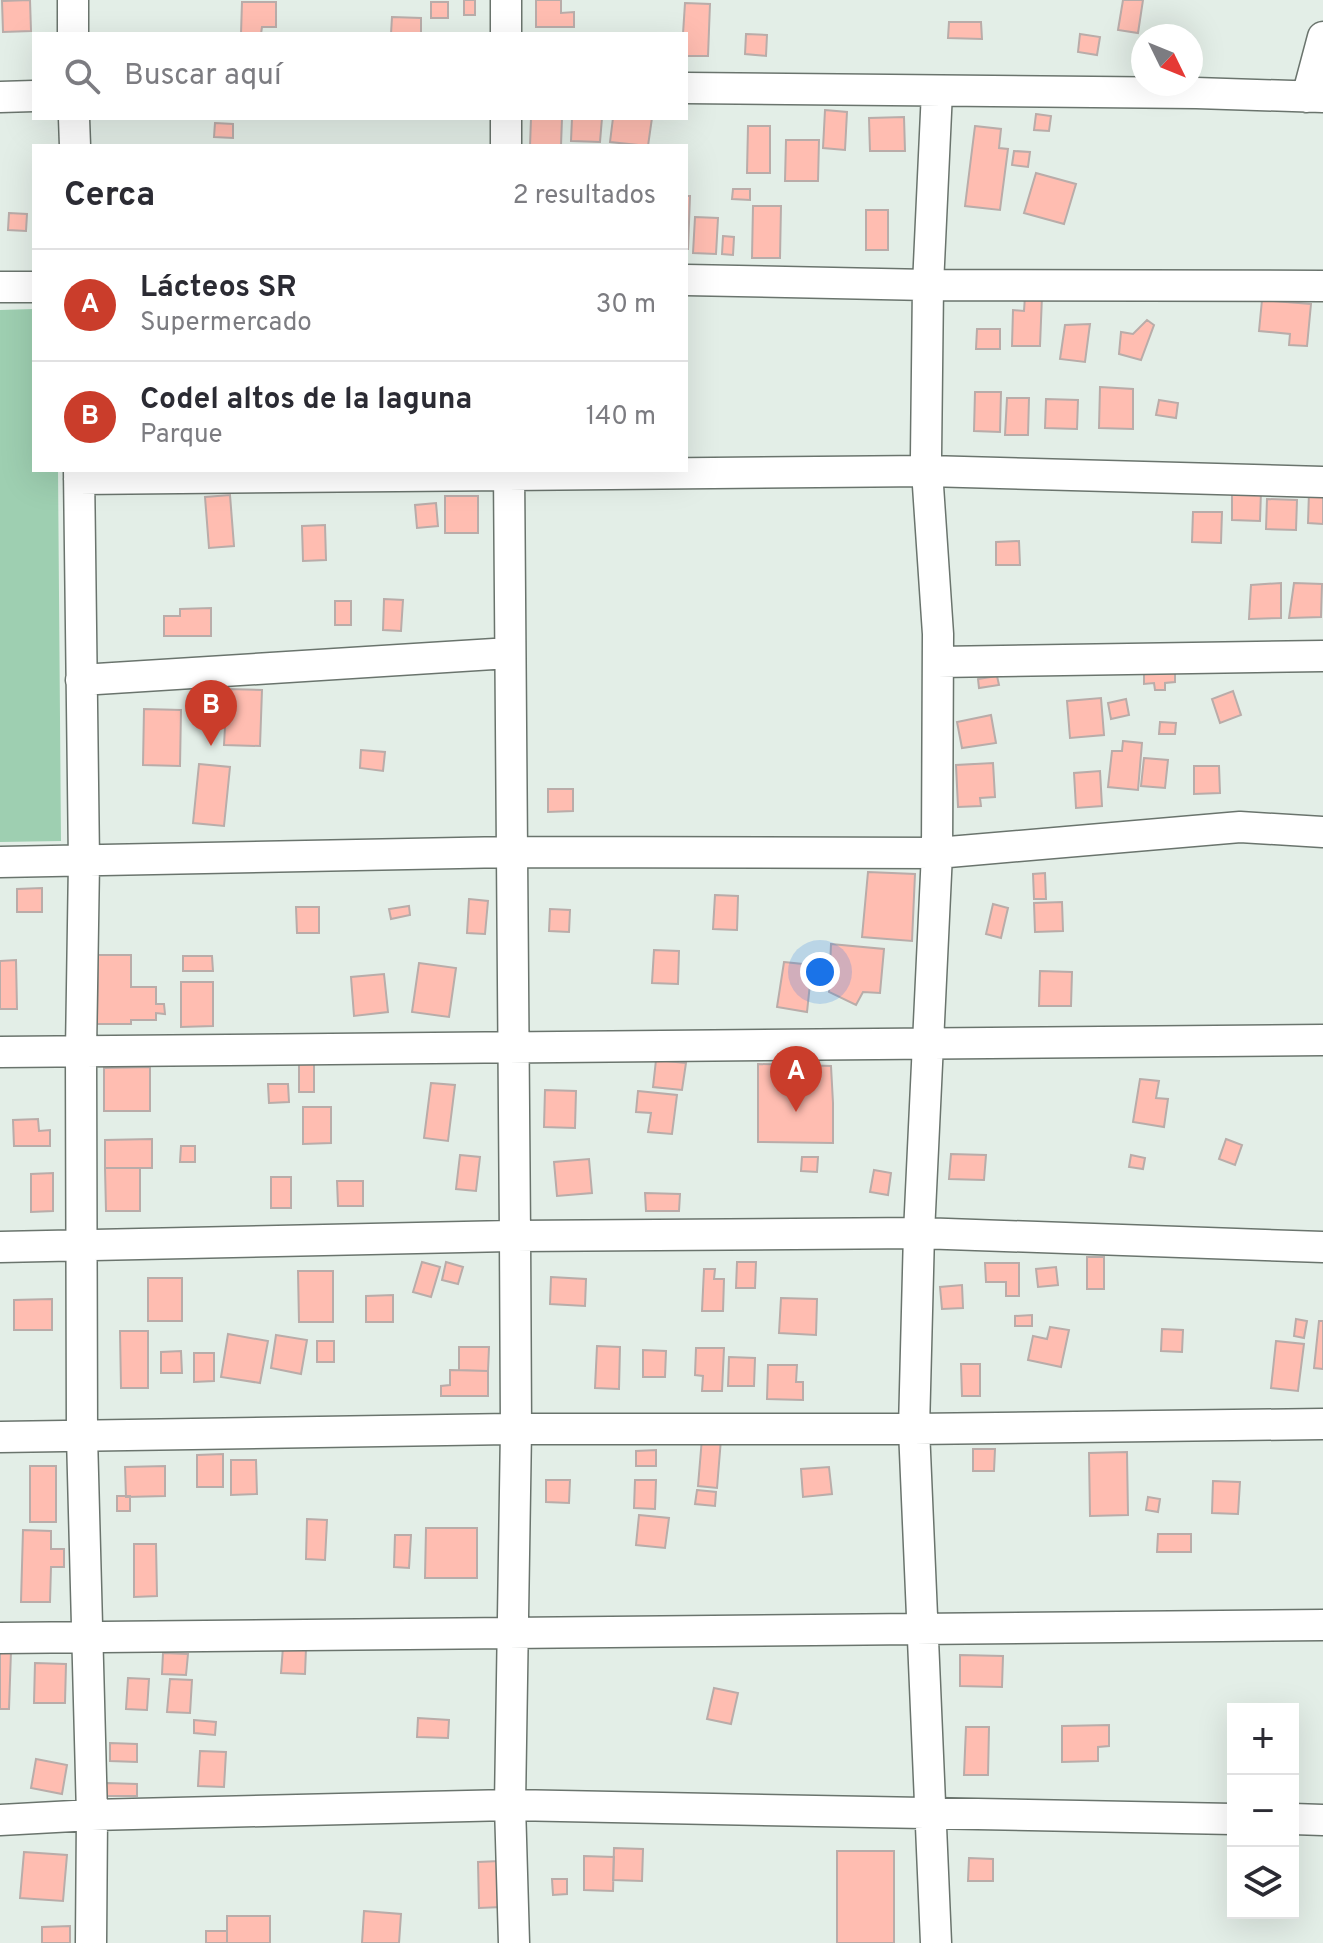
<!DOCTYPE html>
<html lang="es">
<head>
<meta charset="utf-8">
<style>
	:root { --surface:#fff; --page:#f2f2f3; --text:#2b2b33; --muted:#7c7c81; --line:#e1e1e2; --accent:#ca3d2b }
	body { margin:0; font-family:Overpass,sans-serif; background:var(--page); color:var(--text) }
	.controls { position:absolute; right:24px; bottom:24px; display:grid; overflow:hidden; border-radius:0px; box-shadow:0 8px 32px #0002 }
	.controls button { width:72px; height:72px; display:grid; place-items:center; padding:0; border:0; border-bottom:2px solid var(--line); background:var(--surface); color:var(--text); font:40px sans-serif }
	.compass { position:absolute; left:1131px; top:24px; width:72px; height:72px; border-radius:50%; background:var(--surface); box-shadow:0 8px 32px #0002; rotate:133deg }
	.you { position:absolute; left:820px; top:972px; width:28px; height:28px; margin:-20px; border:6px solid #fff; border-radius:50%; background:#1a73e8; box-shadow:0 0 0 12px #1a73e833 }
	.badge { display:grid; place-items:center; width:52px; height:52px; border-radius:50%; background:var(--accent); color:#fff; font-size:26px; font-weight:700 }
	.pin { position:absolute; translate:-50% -66px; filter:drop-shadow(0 2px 4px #0008) }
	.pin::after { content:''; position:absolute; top:42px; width:28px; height:24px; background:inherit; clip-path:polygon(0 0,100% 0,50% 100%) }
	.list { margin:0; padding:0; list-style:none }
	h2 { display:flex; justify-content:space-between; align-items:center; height:104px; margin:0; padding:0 32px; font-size:34px }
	h2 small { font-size:26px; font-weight:400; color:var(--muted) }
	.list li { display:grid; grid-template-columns:52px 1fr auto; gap:24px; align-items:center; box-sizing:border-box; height:112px; padding:0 32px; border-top:2px solid var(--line) }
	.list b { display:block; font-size:30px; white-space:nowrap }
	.list p { margin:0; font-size:26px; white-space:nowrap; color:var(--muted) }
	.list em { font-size:26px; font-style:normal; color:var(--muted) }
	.icon { flex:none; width:44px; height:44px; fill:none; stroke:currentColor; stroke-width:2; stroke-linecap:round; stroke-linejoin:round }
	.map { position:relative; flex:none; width:1323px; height:1943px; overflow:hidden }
	.search { position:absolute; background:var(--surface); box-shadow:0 8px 32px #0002; left:32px; top:32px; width:656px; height:88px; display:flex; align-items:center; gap:20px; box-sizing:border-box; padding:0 28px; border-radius:0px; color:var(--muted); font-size:30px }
	.panel { position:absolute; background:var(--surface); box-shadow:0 8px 32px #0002; left:32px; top:144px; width:656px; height:328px; border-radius:0px }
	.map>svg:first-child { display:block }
	.green { fill:#9ecfb1 }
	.building { fill:#ffbdb1; stroke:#b9aca9; stroke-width:2 }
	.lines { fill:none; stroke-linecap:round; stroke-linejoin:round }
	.minor-casing { stroke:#6a746d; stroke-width:33 }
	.minor { stroke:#fff; stroke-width:30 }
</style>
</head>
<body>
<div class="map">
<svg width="1323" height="1943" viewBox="0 0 1323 1943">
	<rect width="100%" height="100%" fill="#e3eee7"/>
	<path class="green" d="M34 309V470H58L61 841 0 842V310Z"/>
	<path class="building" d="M30 0 31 31 3 32 2 1Z
		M464 0H475V15H464Z
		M536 0H561V13L574 12V27H536Z
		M1123 0H1143L1138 33 1118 30Z
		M242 2H276V27H262L261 34H241Z
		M431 2H448V18H431Z
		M685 3 710 4 708 56H686V34H683Z
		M392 17 421 18V34H391Z
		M949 22H981L982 39 948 38Z
		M746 34 767 35 766 56 745 54Z
		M1080 34 1100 37 1097 55 1078 52Z
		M825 110 847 112 845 150 823 148Z
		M1036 114 1051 116 1049 131 1034 130Z
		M904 117 905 151H870L869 118Z
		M531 118H562L561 146H530Z
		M572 118H602L600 142 571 141Z
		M613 118H652L648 146 610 142Z
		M215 123 233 124V138L214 137Z
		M748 126H770V173H747Z
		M975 126 1001 129 999 148 1008 149 1000 210 965 206Z
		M786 140H819L818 181H785Z
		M1014 151 1030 152 1028 167 1012 165Z
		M1036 173 1076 184 1064 224 1024 213Z
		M733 189H750V200L732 199Z
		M686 196H690L688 249H686Z
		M753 206H781L780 258H752Z
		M866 210H888V250H866Z
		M9 213 27 214 26 231 8 230Z
		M695 217 718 218 716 254 693 253Z
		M723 236 734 237 733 255 722 254Z
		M1025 296H1042L1040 346H1012L1013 310 1024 311Z
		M1262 300 1311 304 1307 346 1289 345 1290 334 1259 331Z
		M1147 320 1154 325 1141 360 1119 354 1121 332 1133 334Z
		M1090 324 1085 362 1060 359 1065 325Z
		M977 329H1000V349H976Z
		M1100 387 1133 389V429L1099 428Z
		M975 392H1001L1000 432 974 431Z
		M1007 398H1029L1028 435H1005Z
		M1046 399 1078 400 1077 429 1045 428Z
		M1159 400 1178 403 1176 418 1156 415Z
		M1232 491H1261L1260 521 1232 520Z
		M1309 492 1323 493V524L1308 523Z
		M230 495 234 546 209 548 205 497Z
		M445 496H478V533H445Z
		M1267 499 1297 500 1296 530 1266 529Z
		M436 503 438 526 417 528 415 505Z
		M1193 512H1222L1221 543 1192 542Z
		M325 525 326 560 303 561 302 526Z
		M1019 541 1020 565H996V542Z
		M1281 583V618L1249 619 1251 585Z
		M1294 583 1322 584 1321 617 1289 618Z
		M384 599 403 600 401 631 383 630Z
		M335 601H351V625H335Z
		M211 608V636H164V616H180V609Z
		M1175 664V682L1165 683V690H1155L1154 683 1144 684V666Z
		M997 676 999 685 979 688 978 679Z
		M227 689 262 690 260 746 224 745Z
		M1233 691 1241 715 1220 723 1212 699Z
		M1101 698 1104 735 1070 738 1067 701Z
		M1126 699 1129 715 1111 719 1108 703Z
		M144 709 181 710 180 766 143 765Z
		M991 715 996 743 962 748 957 722Z
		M1160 722 1176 723 1175 734H1159Z
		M1123 741 1142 743 1138 790 1108 787 1112 751H1122Z
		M361 750 385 752 383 771 360 768Z
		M1144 758 1168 760 1165 788 1141 786Z
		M993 763 995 797 980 798 981 806 958 807 956 765Z
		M199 764 230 767 224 826 193 823Z
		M1194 766H1219L1220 793 1194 794Z
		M1100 771 1102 806 1076 808 1074 773Z
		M548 789H573V811L548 812Z
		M868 872 915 874 912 941 862 937Z
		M1045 873 1046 899H1034L1033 874Z
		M42 888V912H17V889Z
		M715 895 738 896 737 930 713 929Z
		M469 899 488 901 485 934 467 933Z
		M1062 902 1063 931 1035 932 1034 903Z
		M993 904 1008 908 1001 938 986 934Z
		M409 906 410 915 391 919 389 909Z
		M296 907H319V933H297Z
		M550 909 570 910 569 932 549 931Z
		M831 944 884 949 880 993 863 992 856 1005 829 992Z
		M654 950 679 951 678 984 652 983Z
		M98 955H131V987H156V1004H164L165 1014 156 1013V1020H131V1024H97Z
		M183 956H212L213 971H183Z
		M16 960 17 1009H0V961Z
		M784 962 812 965 807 1012 777 1007Z
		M419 963 456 968 449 1017 412 1012Z
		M1040 971 1072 972 1071 1006H1039Z
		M384 974 388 1012 354 1016 351 977Z
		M181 982H213V1026L181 1027Z
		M656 1060 686 1063 682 1090 653 1087Z
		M299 1062H314V1092H299Z
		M758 1064 831 1066 833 1103V1143L758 1142Z
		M150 1067V1111H104V1068Z
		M1140 1079 1159 1081 1156 1098 1168 1099 1164 1127 1133 1122Z
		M431 1083 455 1085 448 1141 424 1138Z
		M268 1084H288L289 1102 269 1103Z
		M545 1090 576 1091 575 1128 544 1127Z
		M638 1091 677 1095 672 1134 648 1132 651 1113 636 1112Z
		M303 1107H331V1143L303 1144Z
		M38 1119 39 1131 50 1130V1146H14L13 1120Z
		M152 1139V1168H105V1140Z
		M1226 1139 1242 1145 1235 1165 1219 1159Z
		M181 1146H195V1162H180Z
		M951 1154 986 1155 984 1180 949 1179Z
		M460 1155 480 1157 476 1191 456 1189Z
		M1131 1155 1145 1158 1143 1169 1129 1167Z
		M802 1157H818L817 1172 801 1171Z
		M589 1159 592 1193 557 1196 554 1162Z
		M105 1168H140V1211H106Z
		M874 1170 891 1173 888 1195 870 1192Z
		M53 1173V1211L31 1212V1174Z
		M271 1177H291V1208H271Z
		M337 1181H363V1206H338Z
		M645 1193 680 1194 679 1211H646Z
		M1087 1257H1104V1289H1087Z
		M422 1262 440 1267 431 1297 413 1292Z
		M446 1262 463 1267 458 1284 442 1280Z
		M737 1262H756L755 1288H736Z
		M985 1263H1019V1296H1006V1282H986Z
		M1056 1267 1058 1285 1038 1287 1036 1269Z
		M704 1269H715L714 1279H724L723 1311H702Z
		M298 1271H333V1322H299Z
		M551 1277 586 1279 585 1306 550 1304Z
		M148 1278H182V1321H148Z
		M962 1285 963 1308 942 1309 940 1287Z
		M393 1295V1322H366V1296Z
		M781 1298 817 1299 816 1335 779 1333Z
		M52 1299V1330H14V1300Z
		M1032 1315V1326H1015V1316Z
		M1296 1319 1307 1321 1304 1338 1294 1336Z
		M1319 1321H1323V1369L1314 1368Z
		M1050 1327 1069 1330 1061 1367 1028 1360 1033 1336 1047 1339Z
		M1162 1329 1183 1330 1182 1352 1161 1351Z
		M120 1331H148V1388H121Z
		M228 1334 268 1341 260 1383 221 1377Z
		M276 1335 307 1340 301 1374 271 1368Z
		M317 1341H334V1362H317Z
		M1276 1341 1304 1344 1298 1391 1271 1388Z
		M597 1346 620 1347 619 1389 595 1388Z
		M459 1347H489L488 1371 459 1370Z
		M696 1348H724L722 1391H702L703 1376 695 1375Z
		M643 1350 666 1351 665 1377H643Z
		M181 1351 182 1373H161V1352Z
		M194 1353H214V1381L194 1382Z
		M729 1357 755 1358 754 1386H728Z
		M961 1364H980V1396H962Z
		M768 1365H797L796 1382H803V1400L767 1399Z
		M450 1370 488 1371V1396H441V1386L450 1385Z
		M702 1438 721 1439 717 1488 698 1486Z
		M973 1449H995L994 1471H973Z
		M656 1450V1466H636V1451Z
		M1127 1452 1128 1515 1090 1516 1089 1453Z
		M223 1454V1487H197V1455Z
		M231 1460H256L257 1494 231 1495Z
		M30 1466H56V1522H30Z
		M165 1466V1496L126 1497 125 1467Z
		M829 1467 832 1494 803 1497 801 1469Z
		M546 1480H570L569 1503 546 1502Z
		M635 1480H656L655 1509 634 1508Z
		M1213 1481 1240 1482 1238 1514 1212 1513Z
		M697 1490 716 1492 715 1506 695 1504Z
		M117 1496H130V1511H117Z
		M1148 1497 1160 1499 1158 1512 1146 1510Z
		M639 1515 669 1518 665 1548 636 1545Z
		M307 1519 327 1520 325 1560 306 1559Z
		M426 1528H477V1578H425Z
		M23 1530 51 1531V1549H64V1567H51L50 1602H21Z
		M1158 1534H1191V1552H1157Z
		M395 1535H411L409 1568 394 1567Z
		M134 1544H156L157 1596 134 1597Z
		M283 1647 306 1648 305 1674 281 1673Z
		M0 1651H11L9 1709H0Z
		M163 1653 188 1654 186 1675 162 1674Z
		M960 1655 1003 1656 1002 1687 960 1686Z
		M35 1663 66 1664 65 1703H34Z
		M128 1678 149 1679 147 1710 126 1709Z
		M170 1679 192 1680 190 1713 167 1712Z
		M714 1688 738 1693 731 1724 707 1719Z
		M418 1718 449 1720 448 1738 417 1737Z
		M194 1720 216 1722 215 1735 194 1733Z
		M1109 1725V1746L1098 1747V1761L1062 1762V1726Z
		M966 1727H989L988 1775H964Z
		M110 1743 137 1744V1762L110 1761Z
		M200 1751 226 1752 224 1787 198 1786Z
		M36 1759 67 1765 62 1794 31 1788Z
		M106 1783 137 1784V1796H105Z
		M614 1848 643 1849 642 1881 613 1880Z
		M837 1851H894V1943H837Z
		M24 1852 67 1855 63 1901 20 1898Z
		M584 1856 614 1857 613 1891 584 1890Z
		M969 1858 993 1859V1881H968Z
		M500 1861 502 1907 479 1908 478 1862Z
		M552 1879H567V1894L553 1895Z
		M364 1911 401 1914 399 1943H362Z
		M227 1916H270V1943H227Z
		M70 1926V1943H42V1927Z
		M206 1931H227V1943H206Z"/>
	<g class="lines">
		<defs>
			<path id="minor" d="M73 0V34
				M506 34V0
				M686 88 1196 93 1323 97
				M0 97 34 96
				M1307 97 1323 37
				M74 118 75 146
				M506 118V146
				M686 280 928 285 1323 286
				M0 287H34
				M79 470 84 862 81 1051 82 1436 92 1815 91 1943
				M509 470 515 1236 516 1429 510 1805 514 1943
				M79 479 927 471 1323 482
				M938 662 1323 656
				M81 680 510 653
				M0 862 513 852 937 853 1240 827 1323 832
				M0 1052 1323 1040
				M0 1247 515 1236 919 1233 1323 1247
				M0 1437 516 1429H914L1323 1424
				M0 1638 1323 1625
				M1293 1819 1323 1820
				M0 1820 92 1815 510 1805 1233 1819
				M936 1943 914 1429 919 1233 937 853 938 634 926 456 928 285 937 91"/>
		</defs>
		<use href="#minor" class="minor-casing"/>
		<use href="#minor" class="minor"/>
	</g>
</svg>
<div class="controls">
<button>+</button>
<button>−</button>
<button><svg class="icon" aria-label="layers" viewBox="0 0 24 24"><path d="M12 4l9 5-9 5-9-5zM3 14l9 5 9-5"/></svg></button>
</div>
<svg class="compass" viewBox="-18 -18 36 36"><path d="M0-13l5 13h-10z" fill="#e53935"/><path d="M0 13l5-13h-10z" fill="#7c7c81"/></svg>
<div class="you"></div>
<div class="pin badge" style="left:796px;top:1112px">A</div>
<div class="pin badge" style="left:211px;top:746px">B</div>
<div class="search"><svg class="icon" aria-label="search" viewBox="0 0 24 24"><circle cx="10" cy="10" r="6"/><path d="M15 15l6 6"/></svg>Buscar aquí</div>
<section class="panel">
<h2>Cerca<small>2 resultados</small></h2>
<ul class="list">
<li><span class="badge">A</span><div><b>Lácteos SR</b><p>Supermercado</p></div><em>30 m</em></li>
<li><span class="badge">B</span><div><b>Codel altos de la laguna</b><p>Parque</p></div><em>140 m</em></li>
</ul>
</section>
</div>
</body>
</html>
